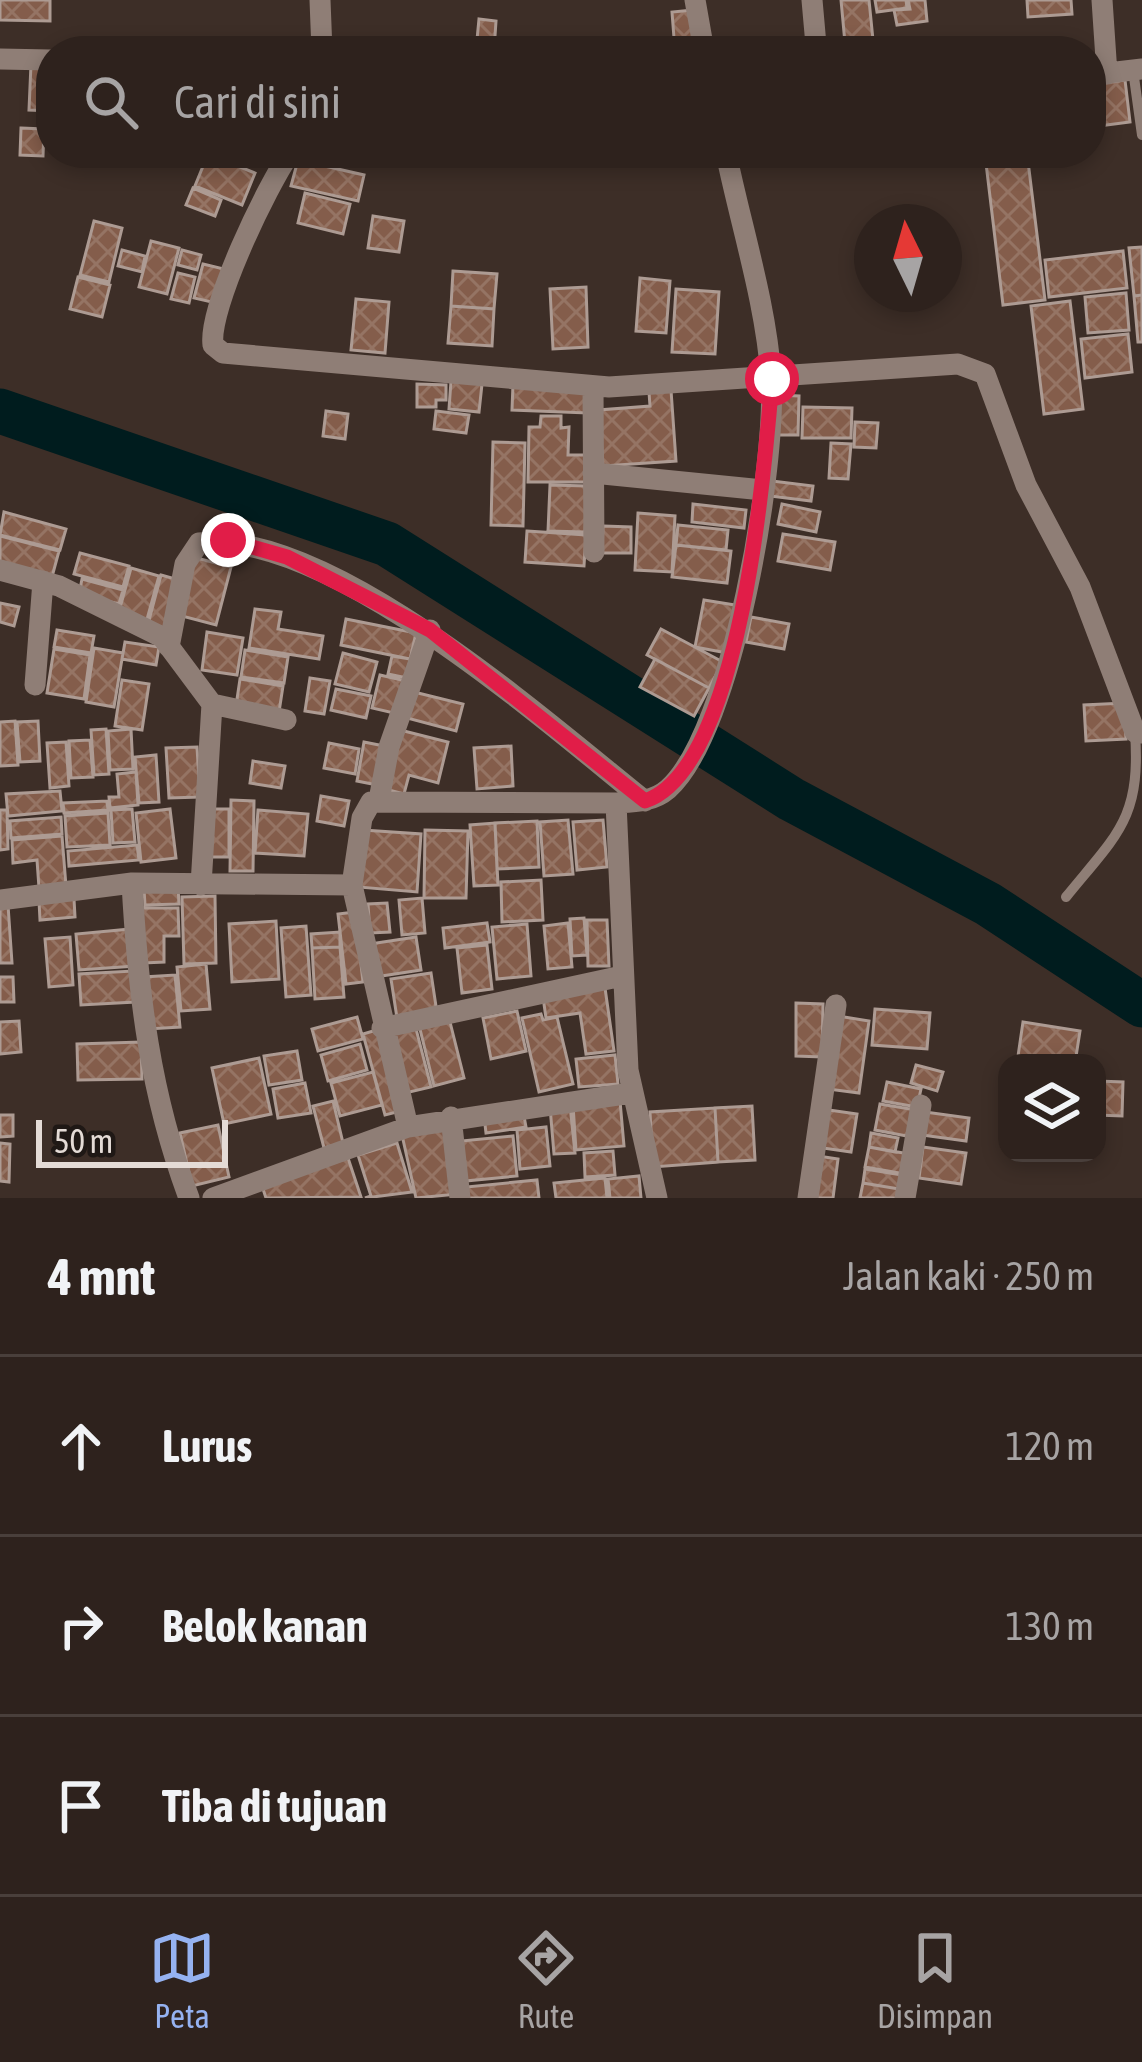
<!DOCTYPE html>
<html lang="id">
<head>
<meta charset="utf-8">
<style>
	:root { --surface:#2e221d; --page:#3a2f2a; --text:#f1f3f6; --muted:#a7a4a4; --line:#493f3b; --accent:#95b2f1 }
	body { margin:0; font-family:"Asap Condensed",sans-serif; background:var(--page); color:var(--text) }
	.controls { position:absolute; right:36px; bottom:36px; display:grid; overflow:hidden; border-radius:24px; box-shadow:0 6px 18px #0003 }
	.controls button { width:108px; height:108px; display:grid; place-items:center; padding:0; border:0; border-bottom:3px solid var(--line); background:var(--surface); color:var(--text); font:60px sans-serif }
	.compass { position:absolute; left:854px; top:204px; width:108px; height:108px; border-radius:50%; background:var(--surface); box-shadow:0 6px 18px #0003; rotate:355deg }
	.scale { position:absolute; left:36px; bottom:30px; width:192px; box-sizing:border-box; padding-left:12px; border:6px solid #e4dbd6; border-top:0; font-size:33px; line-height:42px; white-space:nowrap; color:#e4dbd6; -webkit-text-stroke:9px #1f1815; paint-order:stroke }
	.stop { position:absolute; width:36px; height:36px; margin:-27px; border:9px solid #e11d48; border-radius:50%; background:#fff }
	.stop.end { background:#e11d48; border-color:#fff; box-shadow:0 3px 12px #0008 }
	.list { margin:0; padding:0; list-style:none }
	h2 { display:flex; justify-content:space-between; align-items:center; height:156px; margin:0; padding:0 48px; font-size:51px }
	h2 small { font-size:39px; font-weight:400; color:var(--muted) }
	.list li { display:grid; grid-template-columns:78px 1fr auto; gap:36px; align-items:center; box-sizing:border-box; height:180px; padding:0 48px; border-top:3px solid var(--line) }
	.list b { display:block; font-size:45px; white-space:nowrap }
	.list em { font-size:39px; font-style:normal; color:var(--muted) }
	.icon { flex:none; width:66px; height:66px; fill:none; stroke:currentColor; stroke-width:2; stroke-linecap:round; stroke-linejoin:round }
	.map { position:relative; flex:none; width:1142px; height:1198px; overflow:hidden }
	.search { position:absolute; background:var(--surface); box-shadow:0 6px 18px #0003; left:36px; right:36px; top:36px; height:132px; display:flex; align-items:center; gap:30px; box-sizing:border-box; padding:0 42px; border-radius:48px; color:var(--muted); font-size:45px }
	.sheet { height:696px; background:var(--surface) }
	nav { display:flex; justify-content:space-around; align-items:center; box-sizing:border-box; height:168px; border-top:3px solid var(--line); background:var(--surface); font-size:33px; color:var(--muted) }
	nav a { display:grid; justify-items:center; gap:6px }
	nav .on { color:var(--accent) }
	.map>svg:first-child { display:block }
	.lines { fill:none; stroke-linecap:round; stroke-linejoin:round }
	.river { stroke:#001c1e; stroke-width:45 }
	.building { fill:url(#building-cross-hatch); stroke:#ad9b93; stroke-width:3 }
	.service { stroke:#8f7e76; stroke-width:10 }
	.minor { stroke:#8f7e76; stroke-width:21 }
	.route { stroke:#e11d48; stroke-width:15 }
</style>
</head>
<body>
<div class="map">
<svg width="1142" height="1198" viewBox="0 0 1142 1198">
	<defs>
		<pattern id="building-cross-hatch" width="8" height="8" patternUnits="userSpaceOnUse" patternTransform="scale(3)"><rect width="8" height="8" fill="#845d4b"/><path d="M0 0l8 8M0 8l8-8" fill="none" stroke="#957464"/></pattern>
	</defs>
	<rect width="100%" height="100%" fill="#3d2e27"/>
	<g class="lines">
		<path class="river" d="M0 411 387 544 791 799 988 904 1142 1005"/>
	</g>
	<path class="building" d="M0 0H50V21L0 20Z
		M841 0H869L873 40 845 43Z
		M875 0H906L907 8 877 12Z
		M908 0H925L927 21 897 25 894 10 910 9Z
		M1027 0H1071L1072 14 1028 17Z
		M694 10 698 51H675L672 12Z
		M479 19 496 21 494 51 476 50Z
		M31 64 51 65V111L29 110Z
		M1125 80 1130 122 1091 127V85Z
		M21 128 44 129 43 156 20 155Z
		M1027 153 1045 300 1003 305 985 155Z
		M208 154 255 173 242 205 195 186Z
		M298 160 364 175 358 201 291 186Z
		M193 188 221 200 215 216 186 205Z
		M305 193 350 204 343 234 298 223Z
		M373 216 404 221 399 252 368 248Z
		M94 221 122 228 109 282 80 275Z
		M151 241 179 248 167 294 139 287Z
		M1142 247V295L1134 296 1129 248Z
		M122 250 145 256 142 272 118 266Z
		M182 250 201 255 197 270 178 265Z
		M1123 251 1127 288 1049 297 1045 260Z
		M203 264 224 269 216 303 194 298Z
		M453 271 497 274 494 309 451 306Z
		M178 273 195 277 189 303 171 299Z
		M78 277 110 285 102 317 70 309Z
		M640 278 670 281 666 333 636 331Z
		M586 287 588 347 553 349 550 289Z
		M676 289 719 292 715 354 672 352Z
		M1126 293 1129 330 1088 333 1085 297Z
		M1142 295V342H1138L1134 296Z
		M356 299 389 302 385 353 351 350Z
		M1070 301 1083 409 1044 414 1031 306Z
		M451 306 494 309 492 346 448 343Z
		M1128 334 1132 372 1085 378 1081 339Z
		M451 381 482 384 479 412 449 409Z
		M417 384 446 385V400H436V407H417Z
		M513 384 587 388V413L512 410Z
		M671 390 676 461 603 466 599 410 650 406 649 392Z
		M776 395 799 396 798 435H776Z
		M803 407 852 408 851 438H802Z
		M326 411 348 414 345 439 323 436Z
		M436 411 469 415 466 433 434 429Z
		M541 416H561V428L569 427 568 455H588V482H528L529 427H540Z
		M855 422 878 423 876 448 854 447Z
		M493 442 525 443 523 526 491 525Z
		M831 443 851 444 848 479 829 478Z
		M772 481 813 486 811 501 770 496Z
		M550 485 587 486 585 532 548 531Z
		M693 504 746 510 744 528 692 522Z
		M782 504 820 512 816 532 778 524Z
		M4 512 66 529 60 550 0 535Z
		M638 513 675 516 672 572 635 570Z
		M678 525 728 530 726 550 676 545Z
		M603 526 631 527V553H602Z
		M527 531 586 535 584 566 525 562Z
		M783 534 835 542 830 570 778 561Z
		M0 536 59 551 52 577 0 563Z
		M676 545 731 551 727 583 672 577Z
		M80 553 129 566 123 587 74 574Z
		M193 557 231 567 216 625 178 615Z
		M131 568 159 576 146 623 118 615Z
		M161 575 179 580 166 629 148 624Z
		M82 579 123 590 119 604 79 594Z
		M704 600 735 605 727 653 695 647Z
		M0 603 19 607 14 626 0 622Z
		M255 609 281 612 278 629 323 636 319 659 249 648Z
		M751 617 789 624 784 649 746 642Z
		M346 619 416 633 410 659 341 645Z
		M661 629 723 662 709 688 647 655Z
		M57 630 94 636 91 653 54 647Z
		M207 632 243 638 237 675 202 670Z
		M125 642 159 647 156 665 122 659Z
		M94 648 123 653 114 707 86 702Z
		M54 649 90 655 84 699 47 693Z
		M245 650 288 657 284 683 241 677Z
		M343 653 377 662 369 692 335 684Z
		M392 656 410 659 407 678 388 674Z
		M655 659 709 688 694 716 640 687Z
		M380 675 406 681 398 714 372 708Z
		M310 678 330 681 324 714 305 711Z
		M240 679 283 686 279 712 236 706Z
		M122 680 149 684 142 730 115 726Z
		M336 689 371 696 366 718 331 710Z
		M414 692 463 704 456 731 407 718Z
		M1124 703 1126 739 1086 741 1084 705Z
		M15 721 18 765 0 766V722Z
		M38 721 40 761 20 762 17 722Z
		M106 729 109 774 94 775 91 730Z
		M131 729 133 769 110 770 108 731Z
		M400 730 448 742 438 783 409 775 404 794 385 789Z
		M90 740 93 777 71 778 69 741Z
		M66 742 69 786 50 788 47 743Z
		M364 742 384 746 377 785 357 781Z
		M329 743 359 749 355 774 324 768Z
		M511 746 513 786 477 789 474 748Z
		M197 747 200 797 169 798 166 748Z
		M156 755 159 802 139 803 135 757Z
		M253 761 285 766 281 788 250 783Z
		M136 772 138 805 110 808 109 797H119L117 774Z
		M60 791 62 811 8 816 6 794Z
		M321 796 349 801 344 826 317 821Z
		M231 800 254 801 253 871H230Z
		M107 801 108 810 64 813 63 803Z
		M132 809 135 842 113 843 111 810Z
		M170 809 176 858 141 862 136 813Z
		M210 809H229V857H209Z
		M0 810H7L8 849 0 850Z
		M258 810 308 814 304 856 255 853Z
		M108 813 110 845 67 847 65 816Z
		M61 817 62 834 11 838 10 821Z
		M568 820 573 874 544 876 540 822Z
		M603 820 607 867 577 870 573 822Z
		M537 821 539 867 497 869 495 823Z
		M495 823 498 885 474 886 470 825Z
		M363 830 421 834 417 892 358 887Z
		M425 830 468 831 466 898H424Z
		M62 836 66 886 39 888 37 860 13 863 12 840Z
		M137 845 139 860 69 866 68 851Z
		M541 880 543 920 502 922 501 882Z
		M178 887 179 904 145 905 144 889Z
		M215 896 216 963 184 964 182 897Z
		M422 898 425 933 402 935 399 900Z
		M74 899 75 917 40 920 39 901Z
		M387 903 390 932 370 933 368 904Z
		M0 905H8L12 963H0Z
		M142 908H178L179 936H164V962L144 963Z
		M355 912 363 982 346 984 338 914Z
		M584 918 587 955 572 956 570 919Z
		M587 920H607L609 966H588Z
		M276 921 279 979 232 982 229 924Z
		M487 923 490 942 445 948 443 928Z
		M568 923 572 967 548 969 544 926Z
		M527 924 531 976 497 979 492 927Z
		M306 926 311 995 286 997 281 928Z
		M131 929 135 966 79 970 76 934Z
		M340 932V947L312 948 311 934Z
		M70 937 73 985 49 987 45 939Z
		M416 937 421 970 375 977 370 944Z
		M487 945 492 989 462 993 457 948Z
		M340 947 344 997 315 999 312 948Z
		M206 964 210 1009 181 1011 177 967Z
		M133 971 135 1002 81 1005 79 974Z
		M431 973 437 1013 397 1018 391 979Z
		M175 975 180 1027 148 1029 144 977Z
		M0 977H13L14 1002H0Z
		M605 988 614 1051 586 1054 580 1013 546 1018 543 997Z
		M796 1003 823 1004 822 1057 796 1056Z
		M875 1009 930 1013 927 1049 872 1045Z
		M517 1011 526 1051 491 1059 483 1018Z
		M541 1014 543 1020 557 1017 573 1084 539 1092 522 1018Z
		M838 1016 869 1021 859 1093 828 1089Z
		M357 1017 363 1039 318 1051 312 1029Z
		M449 1018 464 1078 434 1086 419 1025Z
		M19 1021 21 1052 0 1054V1022Z
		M1023 1022 1080 1031 1075 1063H1017Z
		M415 1025 431 1087 401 1094 386 1033Z
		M380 1029 401 1111 385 1115 363 1034Z
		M141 1042 142 1079 78 1080 77 1044Z
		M360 1044 367 1070 328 1081 321 1055Z
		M297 1051 302 1080 269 1085 264 1056Z
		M615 1055 618 1084 579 1087 576 1059Z
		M259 1058 271 1114 224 1124 212 1068Z
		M916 1065 943 1072 937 1091 911 1083Z
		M373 1072 382 1105 340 1116 331 1083Z
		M1097 1081 1123 1082 1122 1116 1097 1115Z
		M887 1082 921 1089 917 1107 883 1101Z
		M305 1083 311 1113 278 1118 273 1089Z
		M333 1101 343 1143 324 1148 313 1106Z
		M620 1101 624 1146 576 1150 573 1105Z
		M880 1104 916 1110 912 1137 875 1130Z
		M570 1105 575 1153 554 1154 550 1107Z
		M752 1106 755 1160 718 1162 715 1108Z
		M715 1108 718 1162 653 1167 650 1112Z
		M829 1110 857 1114 851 1152 823 1148Z
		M523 1111 526 1127 486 1133 484 1116Z
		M925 1112 969 1118 966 1141 922 1135Z
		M0 1115H13V1136L0 1137Z
		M218 1125 229 1177 192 1186 180 1133Z
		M444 1126 458 1194 416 1198 402 1135Z
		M546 1127 550 1166 520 1169 517 1130Z
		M871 1133 898 1138 895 1152 869 1147Z
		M513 1136 517 1176 465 1181 461 1141Z
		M0 1143 10 1144 9 1182 0 1181Z
		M397 1143 412 1192 365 1198 371 1196 358 1155Z
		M869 1147 909 1154 905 1174 865 1167Z
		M923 1147 966 1153 961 1184 919 1178Z
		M613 1151 615 1175 585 1177 584 1153Z
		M818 1156 838 1159 833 1198H812Z
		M348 1158 361 1197 266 1198 262 1186Z
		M865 1169 902 1175 899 1189 863 1183Z
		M639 1176 641 1198H610L608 1179Z
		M605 1178 607 1198H556L554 1183Z
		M537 1180 539 1198H467L466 1187Z
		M863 1183 899 1189 898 1198H860Z"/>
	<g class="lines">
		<path class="service" d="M1133 70 1142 135
			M1066 897C1118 833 1141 819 1135 732"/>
		<path class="minor" d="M320 0 322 51
			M695 0 704 51
			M812 0 816 45
			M1102 0 1107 74
			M0 59 51 60
			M1091 75 1142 69
			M290 153C267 186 208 308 213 345L223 353 609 387 958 364 985 374 1026 485 1080 587 1135 732 1142 733
			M593 387 594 552
			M593 473 763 490
			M0 570 59 586 162 637 212 704 286 720
			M169 647 185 564 199 543C328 528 546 722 645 801
			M35 685 43 581
			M379 800 389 747 430 630
			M616 803 628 1070 657 1198
			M132 883C138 994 150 1094 189 1198
			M201 885 212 704
			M352 885 408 1127
			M0 900 132 883 352 885 362 818 371 802 616 803C635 802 653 802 668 789 733 731 777 464 771 377 766 303 741 226 726 153
			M382 1028 622 976
			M451 1117 460 1198
			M213 1198 408 1127 631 1093
			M808 1198 836 1005
			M905 1198 921 1105"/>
	</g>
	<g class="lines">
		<path class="route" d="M228 540 287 557 430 630 645 801C741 769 765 468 772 379"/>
	</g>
</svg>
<div class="controls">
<button><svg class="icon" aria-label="layers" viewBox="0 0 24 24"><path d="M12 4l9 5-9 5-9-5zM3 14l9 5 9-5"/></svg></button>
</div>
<svg class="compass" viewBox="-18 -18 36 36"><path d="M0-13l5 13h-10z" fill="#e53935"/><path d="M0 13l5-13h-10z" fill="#a7a4a4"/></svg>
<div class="scale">50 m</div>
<div class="stop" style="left:772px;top:379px"></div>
<div class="stop end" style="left:228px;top:540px"></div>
<div class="search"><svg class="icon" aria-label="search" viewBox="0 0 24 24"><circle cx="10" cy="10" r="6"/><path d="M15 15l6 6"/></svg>Cari di sini</div>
</div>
<section class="sheet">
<h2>4 mnt<small>Jalan kaki · 250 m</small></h2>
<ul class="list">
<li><svg class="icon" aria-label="ahead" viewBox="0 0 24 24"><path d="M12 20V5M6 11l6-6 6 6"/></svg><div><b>Lurus</b></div><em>120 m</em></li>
<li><svg class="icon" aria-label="right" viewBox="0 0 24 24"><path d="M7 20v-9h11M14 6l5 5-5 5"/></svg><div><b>Belok kanan</b></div><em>130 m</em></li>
<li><svg class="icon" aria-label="arrive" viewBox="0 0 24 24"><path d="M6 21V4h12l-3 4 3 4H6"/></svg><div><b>Tiba di tujuan</b></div></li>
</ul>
</section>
<nav>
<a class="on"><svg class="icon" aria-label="map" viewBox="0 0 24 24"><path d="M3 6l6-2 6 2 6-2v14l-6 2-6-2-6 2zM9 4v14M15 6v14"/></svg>Peta</a>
<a><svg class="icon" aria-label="directions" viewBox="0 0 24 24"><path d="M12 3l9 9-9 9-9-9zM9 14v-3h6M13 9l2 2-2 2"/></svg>Rute</a>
<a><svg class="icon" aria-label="saved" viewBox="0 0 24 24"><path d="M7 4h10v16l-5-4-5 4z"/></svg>Disimpan</a>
</nav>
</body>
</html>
